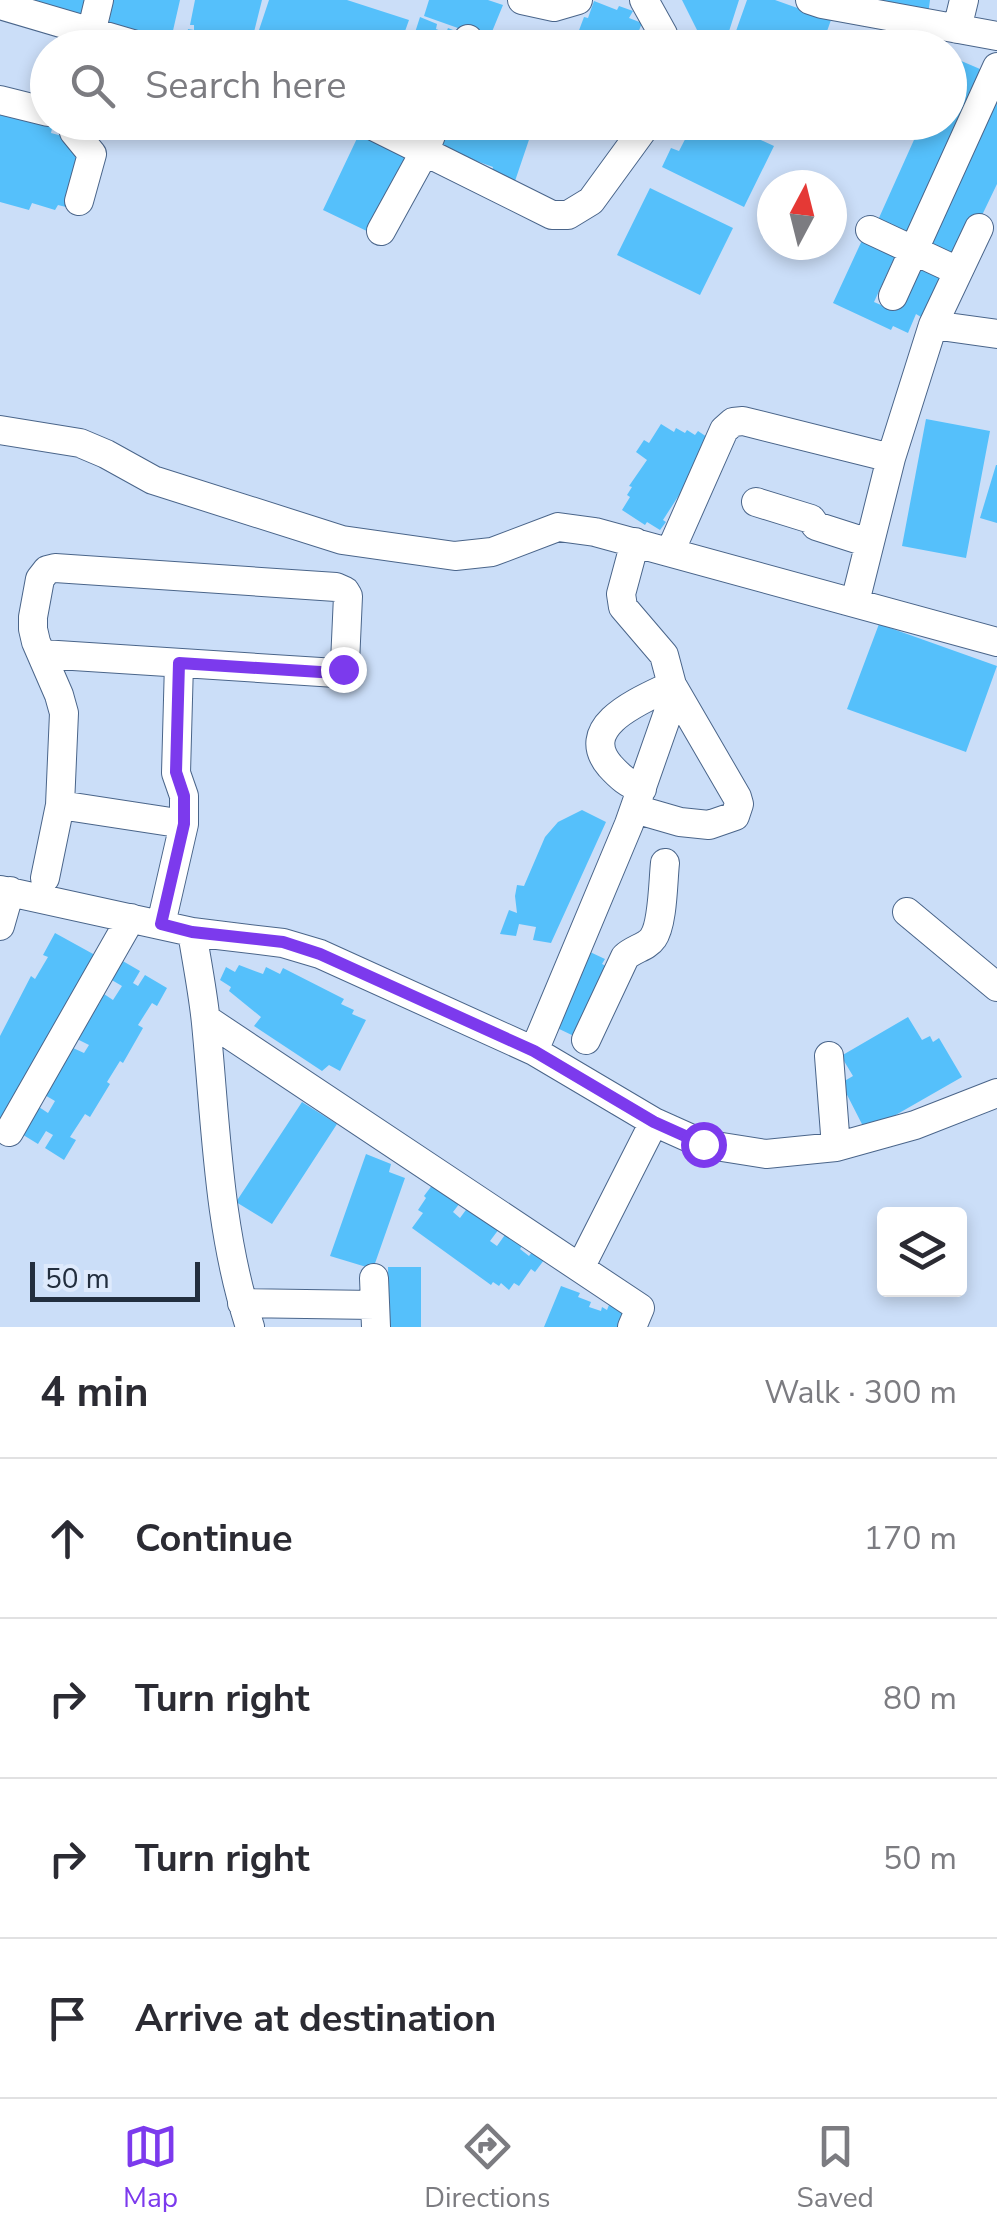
<!DOCTYPE html>
<html lang="en">
<head>
<meta charset="utf-8">
<style>
	:root { --surface:#fff; --page:#f7f7f7; --text:#2b2b33; --muted:#7c7c81; --line:#e1e1e2; --accent:#7c3aed }
	body { margin:0; font-family:"Nunito Sans",sans-serif; background:var(--page); color:var(--text) }
	.controls { position:absolute; right:30px; bottom:30px; display:grid; overflow:hidden; border-radius:10px; box-shadow:0 5px 15px #0003 }
	.controls button { width:90px; height:90px; display:grid; place-items:center; padding:0; border:0; border-bottom:2px solid var(--line); background:var(--surface); color:var(--text); font:50px sans-serif }
	.compass { position:absolute; left:757px; top:170px; width:90px; height:90px; border-radius:50%; background:var(--surface); box-shadow:0 5px 15px #0003; rotate:7deg }
	.scale { position:absolute; left:30px; bottom:25px; width:170px; box-sizing:border-box; padding-left:10px; border:5px solid #222e3e; border-top:0; font-size:28px; line-height:35px; white-space:nowrap; color:#222e3e; -webkit-text-stroke:8px #deeafc; paint-order:stroke }
	.stop { position:absolute; width:30px; height:30px; margin:-22px; border:8px solid #7c3aed; border-radius:50%; background:#fff }
	.stop.end { background:#7c3aed; border-color:#fff; box-shadow:0 2px 10px #0008 }
	.list { margin:0; padding:0; list-style:none }
	h2 { display:flex; justify-content:space-between; align-items:center; height:130px; margin:0; padding:0 40px; font-size:42px }
	h2 small { font-size:32px; font-weight:400; color:var(--muted) }
	.list li { display:grid; grid-template-columns:65px 1fr auto; gap:30px; align-items:center; box-sizing:border-box; height:160px; padding:0 40px; border-top:2px solid var(--line) }
	.list b { display:block; font-size:38px; white-space:nowrap }
	.list em { font-size:32px; font-style:normal; color:var(--muted) }
	.icon { flex:none; width:55px; height:55px; fill:none; stroke:currentColor; stroke-width:2; stroke-linecap:round; stroke-linejoin:round }
	.map { position:relative; flex:none; width:997px; height:1327px; overflow:hidden }
	.search { position:absolute; background:var(--surface); box-shadow:0 5px 15px #0003; left:30px; right:30px; top:30px; height:110px; display:flex; align-items:center; gap:25px; box-sizing:border-box; padding:0 35px; border-radius:55px; color:var(--muted); font-size:38px }
	.sheet { height:770px; background:var(--surface) }
	nav { display:flex; justify-content:space-around; align-items:center; box-sizing:border-box; height:140px; border-top:2px solid var(--line); background:var(--surface); font-size:28px; color:var(--muted) }
	nav a { display:grid; justify-items:center; gap:5px }
	nav .on { color:var(--accent) }
	.map>svg:first-child { display:block }
	.building { fill:#55c0fb }
	.lines { fill:none; stroke-linecap:round; stroke-linejoin:round }
	.minor-casing { stroke:#4a658a; stroke-width:30 }
	.minor { stroke:#fff; stroke-width:28 }
	.route { stroke:#7c3aed; stroke-width:12 }
</style>
</head>
<body>
<div class="map">
<svg width="997" height="1327" viewBox="0 0 997 1327">
	<rect width="100%" height="100%" fill="#cbdef8"/>
	<path class="building" d="M18 0H86L81 20Z
		M113 0H180L169 48 107 33Z
		M195 0H262L250 48H181L182 43 185 44 188 29 194 30V25H190Z
		M269 0H347L409 20 399 48H253Z
		M429 0H488L503 5 489 39 424 16Z
		M682 0H739L724 47 702 40Z
		M747 0H775L831 20 821 48H730Z
		M862 0H930L928 15Z
		M594 1 617 10 619 6 633 11 629 18 642 23 638 33 647 36 645 41 662 48H539L543 38 551 41 554 33 575 41 584 17 588 18Z
		M420 17 437 24 436 29 446 33 448 28 463 34 458 48H410Z
		M952 57 987 72 912 245 874 229 922 122H950V62Z
		M997 94V184L961 259 926 242Z
		M0 110 53 124 51 133 70 138 86 150 70 208 58 205 55 210 32 203 29 210 0 202Z
		M447 122H535L514 184 491 175 493 167 440 148Z
		M694 122H722L774 146 744 207 662 167 671 148 679 151Z
		M760 122H794L790 134Z
		M361 130 409 151 373 234 323 210Z
		M650 188 733 228 700 295 617 255Z
		M864 236 897 252 874 302 895 311 920 257 944 269 921 317 916 314 908 333 893 326 891 330 833 303Z
		M926 419 990 431 966 558 902 546Z
		M661 424 674 432 676 428 685 433 687 430 695 435 698 431 713 441 684 494 681 492 663 520 666 522 660 530 647 522 645 525 622 510 630 497 627 495 632 487 629 486 647 460 636 452 644 440 649 443Z
		M996 465H997V523L980 518Z
		M879 624 997 666 966 752 847 709Z
		M582 810 606 822 551 943 533 940 536 927 519 924 516 936 500 934 509 910 517 913 515 896 517 885 524 886 545 837 558 822Z
		M55 933 104 960 0 1133V1036L31 976 35 979 48 957 43 955Z
		M590 952 605 959 602 964 616 971 578 1038 553 1026Z
		M121 960 140 971 133 983 138 986 145 975 167 988 157 1006 152 1003 138 1025 143 1028 123 1063 120 1061 107 1082 110 1084 90 1117 85 1114 70 1137 76 1140 64 1160 45 1148 53 1135 46 1131 38 1144 20 1133 39 1107 48 1113 55 1101 43 1094 64 1060 66 1061 73 1048 84 1053 89 1045 75 1038 96 1002 99 1004 104 994 113 1000 122 986 110 979Z
		M239 965 263 974 266 967 280 974 283 968 344 999 341 1004 354 1010 352 1014 366 1020 340 1071 329 1065 322 1071 254 1026 261 1017 229 991 231 987 220 980 226 967 235 972Z
		M908 1017 922 1040 930 1036 933 1042 939 1038 962 1077 866 1132 841 1083 853 1076 841 1056Z
		M302 1102 337 1124 272 1224 236 1202Z
		M366 1154 391 1164 389 1172 405 1178 373 1269 330 1256Z
		M436 1180 463 1199 453 1212 460 1218 471 1203 502 1225 490 1241 497 1246 507 1232 523 1244 520 1249 529 1256 532 1252 544 1260 535 1272 531 1269 519 1286 514 1283 509 1290 501 1283 499 1286 493 1282 491 1285 412 1228 423 1213 418 1210 426 1198 424 1196Z
		M388 1267H421V1327H389Z
		M561 1286 580 1293 578 1297 591 1302 589 1307 601 1311 602 1307 607 1310 609 1305 626 1311 620 1327H544Z"/>
	<g class="lines">
		<defs>
			<path id="minor" d="M522 0 554 7 578 0
				M644 0 663 34 667 48
				M810 0 822 4 997 36
				M0 5 146 48
				M957 29 964 0
				M88 46 99 0
				M464 48 468 39
				M0 100 48 112
				M71 122 74 132 92 154 79 201
				M365 122 552 215H568L591 201 642 131 646 122
				M870 230 947 266
				M381 231 425 151 436 122
				M893 296 997 67
				M933 325 979 228
				M0 430 80 443 106 454 153 480 342 540 455 556 492 552 558 527 595 532 997 642
				M756 502 811 519 816 526 869 543
				M670 552 724 430 733 422 743 421 891 458
				M855 602 891 458 933 325 997 334
				M42 654 336 673 343 669 345 663 348 596 345 591 336 587 55 568 47 570 40 579 33 617V629L36 642 59 695 64 713 60 805 45 878
				M60 805 184 824
				M635 809 680 822 709 825 735 816 739 804 737 797 672 685C644 699 575 725 610 766 620 777 628 784 642 789
				M0 890 192 932 283 943 320 954 534 1051 654 1122 703 1144 766 1154 836 1147 915 1125 997 1093
				M907 912 997 987
				M161 924 184 824V796L176 773 179 663
				M0 926 10 891
				M192 932C197 963 203 993 206 1023 216 1125 218 1230 250 1327
				M206 1019 640 1308 632 1327
				M586 1040 625 957C633 949 647 947 653 938 663 924 663 881 665 863
				M534 1051 629 824 669 710 672 685 664 655 623 607 621 594 635 542
				M829 1056 836 1147
				M9 1132 131 918
				M580 1268 654 1122
				M374 1278 376 1327
				M242 1303 375 1305"/>
		</defs>
		<use href="#minor" class="minor-casing"/>
		<use href="#minor" class="minor"/>
	</g>
	<g class="lines">
		<path class="route" d="M343 669 336 673 179 663 176 772 184 796V824L161 924 192 932 283 942 320 954 534 1051 654 1122 703 1144"/>
	</g>
</svg>
<div class="controls">
<button><svg class="icon" aria-label="layers" viewBox="0 0 24 24"><path d="M12 4l9 5-9 5-9-5zM3 14l9 5 9-5"/></svg></button>
</div>
<svg class="compass" viewBox="-18 -18 36 36"><path d="M0-13l5 13h-10z" fill="#e53935"/><path d="M0 13l5-13h-10z" fill="#7c7c81"/></svg>
<div class="scale">50 m</div>
<div class="stop" style="left:703px;top:1144px"></div>
<div class="stop end" style="left:343px;top:669px"></div>
<div class="search"><svg class="icon" aria-label="search" viewBox="0 0 24 24"><circle cx="10" cy="10" r="6"/><path d="M15 15l6 6"/></svg>Search here</div>
</div>
<section class="sheet">
<h2>4 min<small>Walk · 300 m</small></h2>
<ul class="list">
<li><svg class="icon" aria-label="ahead" viewBox="0 0 24 24"><path d="M12 20V5M6 11l6-6 6 6"/></svg><div><b>Continue</b></div><em>170 m</em></li>
<li><svg class="icon" aria-label="right" viewBox="0 0 24 24"><path d="M7 20v-9h11M14 6l5 5-5 5"/></svg><div><b>Turn right</b></div><em>80 m</em></li>
<li><svg class="icon" aria-label="right" viewBox="0 0 24 24"><path d="M7 20v-9h11M14 6l5 5-5 5"/></svg><div><b>Turn right</b></div><em>50 m</em></li>
<li><svg class="icon" aria-label="arrive" viewBox="0 0 24 24"><path d="M6 21V4h12l-3 4 3 4H6"/></svg><div><b>Arrive at destination</b></div></li>
</ul>
</section>
<nav>
<a class="on"><svg class="icon" aria-label="map" viewBox="0 0 24 24"><path d="M3 6l6-2 6 2 6-2v14l-6 2-6-2-6 2zM9 4v14M15 6v14"/></svg>Map</a>
<a><svg class="icon" aria-label="directions" viewBox="0 0 24 24"><path d="M12 3l9 9-9 9-9-9zM9 14v-3h6M13 9l2 2-2 2"/></svg>Directions</a>
<a><svg class="icon" aria-label="saved" viewBox="0 0 24 24"><path d="M7 4h10v16l-5-4-5 4z"/></svg>Saved</a>
</nav>
</body>
</html>
